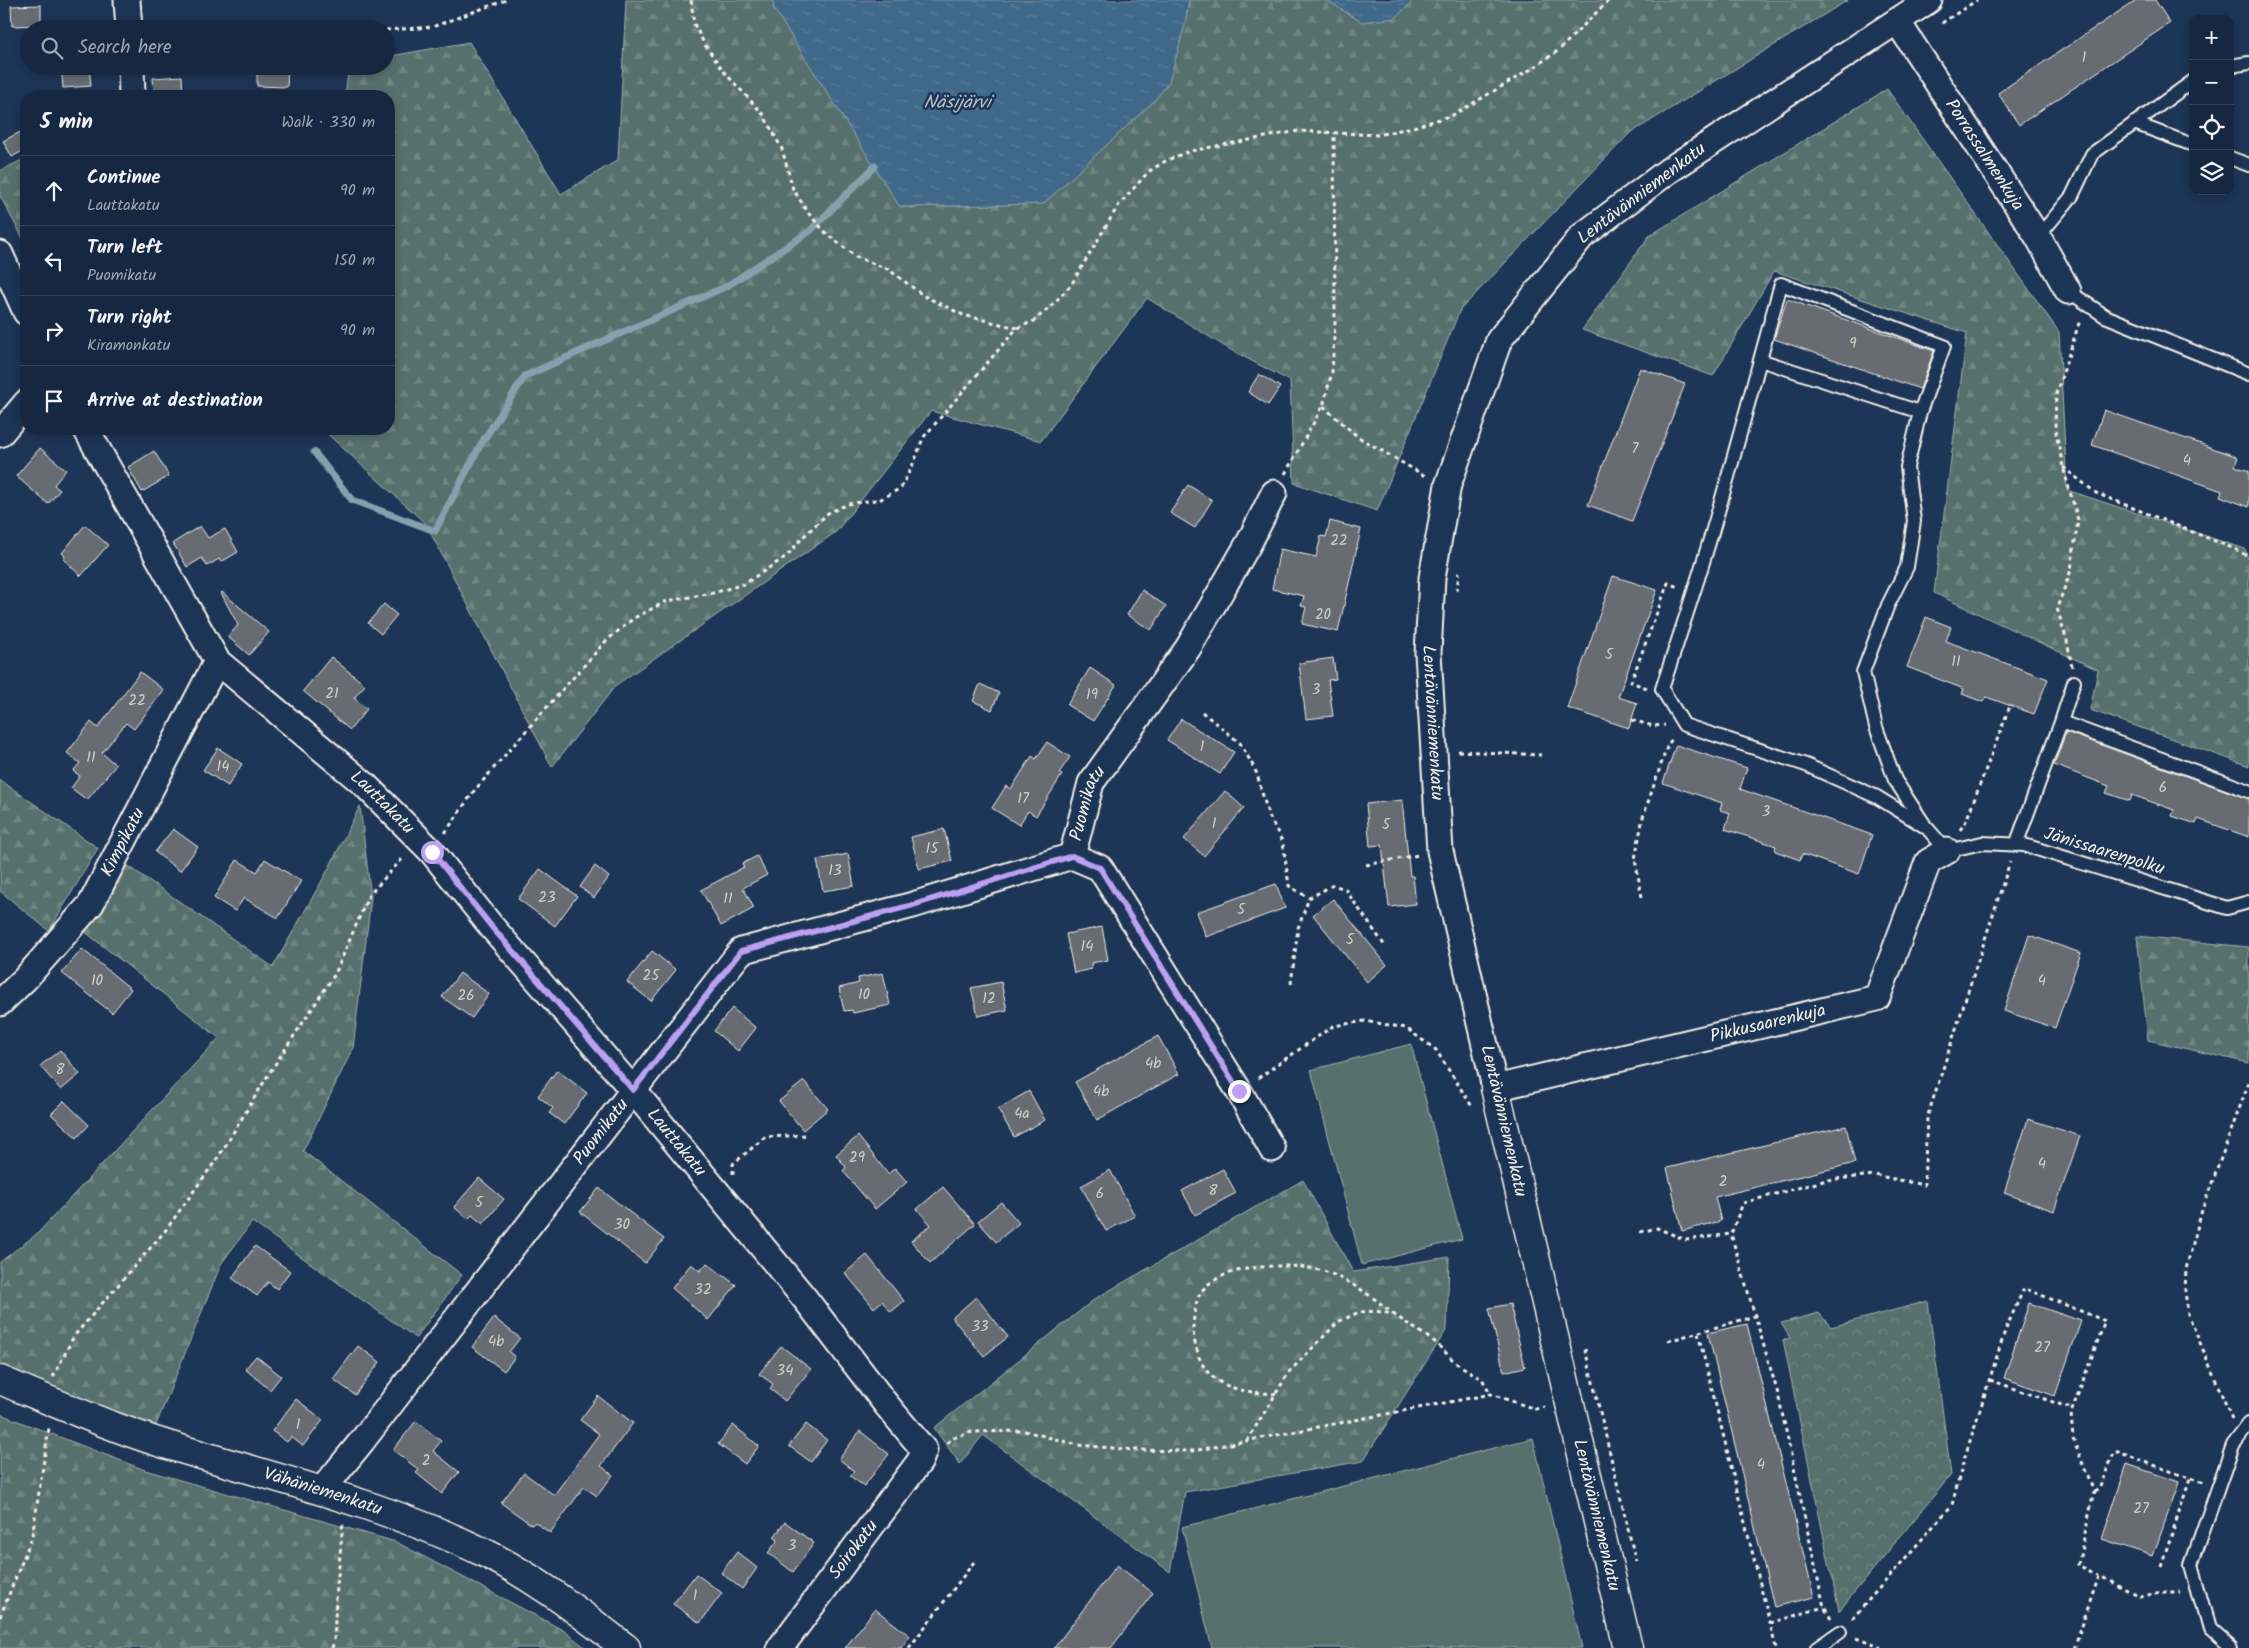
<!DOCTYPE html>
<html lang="en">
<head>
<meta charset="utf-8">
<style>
	:root { --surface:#162841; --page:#1f3048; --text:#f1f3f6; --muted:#9ea6b1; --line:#35445a }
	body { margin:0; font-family:Kalam,sans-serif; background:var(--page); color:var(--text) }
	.controls { position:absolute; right:15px; top:15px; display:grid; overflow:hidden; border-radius:10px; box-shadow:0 2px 8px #0003 }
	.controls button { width:45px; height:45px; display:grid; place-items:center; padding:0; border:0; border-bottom:1px solid var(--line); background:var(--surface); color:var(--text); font:25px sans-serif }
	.stop { position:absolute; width:15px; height:15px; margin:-11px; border:4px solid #bca0f2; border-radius:50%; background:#fff }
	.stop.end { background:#bca0f2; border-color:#fff; box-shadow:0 1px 5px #0008 }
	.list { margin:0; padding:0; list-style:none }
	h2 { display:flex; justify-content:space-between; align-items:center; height:65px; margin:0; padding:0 20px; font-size:21px }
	h2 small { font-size:16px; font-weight:400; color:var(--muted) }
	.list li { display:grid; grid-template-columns:32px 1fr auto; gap:15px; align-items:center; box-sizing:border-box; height:70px; padding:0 20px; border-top:1px solid var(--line) }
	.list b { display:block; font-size:19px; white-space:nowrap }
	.list p { margin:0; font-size:16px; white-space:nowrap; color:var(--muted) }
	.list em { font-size:16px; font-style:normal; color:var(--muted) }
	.icon { flex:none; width:28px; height:28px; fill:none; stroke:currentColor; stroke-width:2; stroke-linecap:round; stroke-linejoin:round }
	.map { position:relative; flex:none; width:2249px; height:1648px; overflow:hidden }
	.search { position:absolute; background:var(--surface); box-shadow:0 2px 8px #0003; left:20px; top:20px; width:375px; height:55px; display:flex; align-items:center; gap:12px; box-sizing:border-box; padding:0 18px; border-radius:28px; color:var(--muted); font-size:19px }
	.panel { position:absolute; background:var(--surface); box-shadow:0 2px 8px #0003; left:20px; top:90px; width:375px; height:345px; border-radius:20px }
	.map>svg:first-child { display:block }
	.forest { fill:url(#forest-firs); stroke:#a6b1aa }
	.park { fill:url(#park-crowns); stroke:#a6b1aa }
	.pitch { fill:#57716d; stroke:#a6b1aa }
	.water { fill:url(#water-ripples); stroke:#889fae }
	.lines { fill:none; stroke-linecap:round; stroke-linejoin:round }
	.stream { stroke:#889fae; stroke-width:7 }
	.building { fill:#666c72; stroke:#f4f1e8 }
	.lane-casing { stroke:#f4f1e8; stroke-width:16 }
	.street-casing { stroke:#f4f1e8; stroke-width:29 }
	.secondary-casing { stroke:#f4f1e8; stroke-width:31 }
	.path { stroke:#f4f1e8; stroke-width:3; stroke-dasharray:4 4; stroke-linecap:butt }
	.lane { stroke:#1d3557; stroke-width:12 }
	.street { stroke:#1d3557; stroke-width:25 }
	.secondary { stroke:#1d3557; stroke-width:28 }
	.route { stroke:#bca0f2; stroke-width:6 }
	.labels { text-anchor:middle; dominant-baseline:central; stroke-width:5; stroke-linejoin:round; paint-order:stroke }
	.number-label { font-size:15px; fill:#d0d0ca }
	.street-label { font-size:18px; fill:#f4f1e8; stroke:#1d3557 }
	.water-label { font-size:19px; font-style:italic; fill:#b5c1c6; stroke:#1d3557 }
</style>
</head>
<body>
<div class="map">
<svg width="2249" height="1648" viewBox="0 0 2249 1648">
	<defs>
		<pattern id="forest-firs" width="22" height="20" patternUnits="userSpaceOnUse" patternTransform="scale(1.25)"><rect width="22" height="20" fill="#57716d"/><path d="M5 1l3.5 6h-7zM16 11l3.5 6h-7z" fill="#708682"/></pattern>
		<pattern id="park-crowns" width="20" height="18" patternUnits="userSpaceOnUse" patternTransform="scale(1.25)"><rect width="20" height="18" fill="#57716d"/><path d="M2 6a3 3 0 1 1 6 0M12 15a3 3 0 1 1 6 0" fill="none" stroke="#708682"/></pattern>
		<pattern id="water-ripples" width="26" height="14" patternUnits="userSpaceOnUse" patternTransform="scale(1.25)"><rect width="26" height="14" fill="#406888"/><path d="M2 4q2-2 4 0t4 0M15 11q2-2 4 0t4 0" fill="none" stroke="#5c7e99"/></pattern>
	</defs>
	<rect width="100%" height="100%" fill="#1d3557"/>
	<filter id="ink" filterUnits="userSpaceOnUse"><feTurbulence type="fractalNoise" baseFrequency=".02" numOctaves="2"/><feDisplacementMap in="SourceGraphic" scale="10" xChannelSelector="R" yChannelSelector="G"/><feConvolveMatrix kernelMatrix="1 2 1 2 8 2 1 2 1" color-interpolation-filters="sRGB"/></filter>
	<g filter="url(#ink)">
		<path class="forest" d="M626 0H773L774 9 900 207 1043 204 1154 101 1169 82 1185 24 1189 0H1326L1362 22 1395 18 1414 0H1848L1629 134 1460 310 1377 511 1294 483 1290 381 1229 349 1147 298 1041 441 931 411 836 532 616 685 552 767 426 524 322 429H389V96H345L349 66H386V57L469 42 561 194 618 160Z
			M1887 89 2059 332 2067 490 2245 549 2249 561V766L2090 710 2098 670 1934 593 1967 333 1774 271 1713 376 1582 330 1649 236Z
			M26 158V244L0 196V171Z
			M0 780 98 848 49 931 0 891Z
			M360 806 371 898 353 1048 303 1151 462 1275 416 1338 252 1222 221 1264 156 1425 69 1394 0 1365V1262L38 1233 219 1038 84 931 127 865 273 967 328 870Z
			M2137 936 2249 947V1063L2148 1040Z
			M1303 1180 1353 1272 1449 1257 1447 1329 1363 1461 1185 1492 1170 1572 983 1435 960 1464 934 1428 1096 1298Z
			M0 1414 145 1470 396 1542 563 1630 586 1648H0Z"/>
		<path class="park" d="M1928 1301 1951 1475 1839 1611 1783 1340 1790 1338 1781 1323 1819 1313 1831 1327Z"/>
		<path class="pitch" d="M1411 1044 1462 1239 1362 1265 1311 1070Z
			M1533 1438 1582 1648H1212L1182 1527Z"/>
		<path class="water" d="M773 0H1189L1185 24 1169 82 1154 101 1043 204 900 207 774 9Z
			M1326 0H1414L1395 18 1362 22Z"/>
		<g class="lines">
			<path class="stream" d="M314 452 352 500 435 531 481 444 525 376 727 286 810 231 875 166"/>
		</g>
		<path class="building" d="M2136 0H2155L2170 23 2019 125 1998 93Z
			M41 5V25L12 26 11 6Z
			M61 66H89L91 86 63 88Z
			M257 66H288L287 87 257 86Z
			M182 76 183 96H154L153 78Z
			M26 129V149L12 157 3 141Z
			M1787 299 1934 351 1920 389 1774 339Z
			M1640 368 1685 384 1632 521 1588 505Z
			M1259 374 1280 387 1268 405 1248 392Z
			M2104 410 2238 457 2235 466 2249 471V507L2220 496 2222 491 2092 445Z
			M40 448 66 470 54 485 60 490 48 504 16 476Z
			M154 451 169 476 142 492 128 467Z
			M1188 485 1212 500 1195 528 1170 513Z
			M1330 521 1361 529 1338 632 1302 624 1306 607 1301 606 1304 596 1272 589 1280 549 1316 557 1321 536 1326 537Z
			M85 525 108 545 81 576 63 559 65 556 62 553Z
			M200 526 208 538 225 529 238 552 221 562 219 559 207 566 202 558 187 567 173 543Z
			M1613 576 1657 590 1618 697 1637 703 1629 728 1567 708Z
			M1142 590 1166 606 1151 630 1127 615Z
			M222 592 269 632 249 655 228 637 238 625 221 593Z
			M384 604 397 615 381 634 368 623Z
			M1926 617 1951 627 1946 641 2048 679 2034 714 1986 697 1983 702 1962 694 1964 689 1907 667Z
			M331 657 365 685 354 698 367 709 350 730 303 691Z
			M1333 658 1336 679 1328 680 1333 716 1306 719 1299 663Z
			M1090 668 1116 685 1093 721 1067 705Z
			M140 672 164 690 134 729 126 723 102 753 116 765 87 800 71 788 80 776 73 771 80 763 67 753 91 722 98 728Z
			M980 684 999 693 992 710 973 701Z
			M1181 719 1234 752 1220 774 1167 740Z
			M2066 732 2249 799V837L2198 819 2196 824 2172 816 2174 810 2132 795 2130 801 2106 793 2109 786 2054 765Z
			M1047 742 1070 757 1059 773 1062 775 1036 816 1028 811 1019 825 992 808 1006 786 1011 789 1032 756 1036 759Z
			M1676 745 1747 768 1740 789 1872 835 1859 874 1802 854 1800 860 1775 851 1776 846 1725 829 1730 813 1720 810 1722 803 1663 783Z
			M218 748 242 764 228 786 203 770Z
			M1225 791 1244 808 1204 856 1184 839Z
			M1402 800 1410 876H1413L1416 904 1389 907 1382 845 1370 846 1366 804Z
			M173 829 198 847 180 871 155 852Z
			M944 829 952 861 919 869 911 837Z
			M848 854 854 886 823 891 817 860Z
			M757 856 767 875 743 888 754 908 721 926 701 890 744 867 742 864Z
			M265 859 301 881 278 918 244 898 235 911 214 898 237 860 257 872Z
			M595 866 609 877 594 898 580 887Z
			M540 869 577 896 555 926 518 899Z
			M1276 884 1285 908 1206 937 1197 912Z
			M1333 899 1387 965 1367 982 1313 915Z
			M1102 927 1108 960 1091 963 1092 969 1074 973 1066 934Z
			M2029 935 2081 953 2055 1028 2004 1011Z
			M82 949 131 989 112 1013 62 973Z
			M652 951 676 970 651 1001 627 982Z
			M460 973 489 994 472 1018 442 997Z
			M883 973 890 1005 853 1013 852 1010 844 1011 839 988 859 983 858 978Z
			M1001 982 1007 1010 978 1016 971 988Z
			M732 1008 756 1028 738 1051 714 1031Z
			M1158 1036 1179 1074 1097 1120 1075 1082Z
			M60 1050 80 1074 61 1090 40 1066Z
			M557 1070 587 1093 564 1124 549 1113 553 1108 538 1096Z
			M804 1081 828 1109 803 1130 779 1101Z
			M1029 1091 1045 1120 1014 1137 998 1109Z
			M64 1101 89 1125 77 1138 51 1114Z
			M2028 1119 2080 1136 2054 1211 2004 1193Z
			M1846 1126 1855 1163 1715 1197 1721 1221 1682 1231 1667 1168Z
			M858 1136 888 1174 895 1168 907 1182 875 1209 843 1171 846 1167 836 1155Z
			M1223 1169 1236 1193 1195 1215 1182 1191Z
			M1110 1170 1135 1216 1106 1231 1081 1186Z
			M479 1178 504 1199 483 1224 472 1215 468 1219 454 1207Z
			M943 1187 975 1224 930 1263 911 1241 931 1225 917 1209Z
			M599 1188 664 1239 645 1263 580 1212Z
			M1001 1202 1019 1223 996 1242 978 1221Z
			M255 1246 290 1271 277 1289 268 1282 257 1296 232 1278Z
			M867 1255 904 1301 891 1312 882 1301 874 1308 845 1273Z
			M707 1263 736 1285 708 1320 672 1288 691 1264 700 1271Z
			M976 1297 1008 1337 984 1356 952 1318Z
			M2029 1303 2081 1321 2055 1396 2004 1378Z
			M1510 1304 1525 1367 1504 1372 1489 1308Z
			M494 1318 520 1338 509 1352 515 1357 504 1371 472 1347Z
			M1747 1324 1814 1597 1774 1607 1708 1333Z
			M358 1346 380 1362 355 1395 333 1379Z
			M781 1346 811 1369 785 1401 770 1389 773 1384 759 1374Z
			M256 1356 281 1376 270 1390 245 1369Z
			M598 1396 633 1423 601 1466 613 1475 597 1496 584 1487 550 1533 535 1522 532 1525 501 1503 524 1473 554 1495 599 1434 580 1420Z
			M296 1399 323 1420 303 1446 291 1437 287 1442 272 1431Z
			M416 1421 441 1441 433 1451 459 1472 442 1494 416 1473 419 1470 393 1450Z
			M806 1424 827 1440 811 1462 789 1446Z
			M733 1425 759 1446 745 1464 718 1444Z
			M860 1431 889 1454 864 1486 850 1476 854 1471 839 1459Z
			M2127 1464 2179 1482 2153 1556 2102 1539Z
			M785 1522 814 1543 793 1572 768 1553 778 1540 774 1537Z
			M737 1552 757 1568 742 1589 721 1573Z
			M1117 1565 1153 1593 1111 1648H1054Z
			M696 1574 722 1593 700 1623 673 1604Z
			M875 1609 910 1636 901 1648H845Z"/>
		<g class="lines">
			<defs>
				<path id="lane" d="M2230 66 2249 63
					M2134 123 2193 145
					M2230 158 2249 165
					M2038 237 2072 196 2092 154 2193 81
					M2068 291 2105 316 2249 374
					M1760 360 1920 412 1944 346 1781 284C1755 376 1732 468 1704 559 1691 602 1676 646 1662 689L1684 725 1806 765 1877 797 1927 828 1947 851 1982 843 2024 845 2227 908 2249 902
					M1920 412 1907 467 1914 521 1907 567 1888 605 1863 672 1876 727 1895 780 1924 824
					M2074 682 2061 722 2249 791
					M2016 845 2061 722
					M1817 1648 1840 1632
					M2230 1648 2209 1629 2191 1565 2233 1445 2249 1424"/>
				<g id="street">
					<path d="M127 0 129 29"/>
					<path id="s1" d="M1929 0 1668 171 1582 236 1499 340 1448 485 1432 578 1428 653 1440 851 1495 1088 1877 998 1928 862 1947 851"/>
					<path id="s2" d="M1897 21 2038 237 2068 291"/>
					<path d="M131 66 132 96"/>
					<path d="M0 254 26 312"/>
					<path id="s3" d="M86 429 217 661 364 784 432 852 491 926 633 1090 806 1300 885 1403 924 1450 920 1461 780 1648"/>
					<path d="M0 434 26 403"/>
					<path d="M1072 856 1100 868 1239 1091 1272 1149"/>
					<path id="s4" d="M0 1003 25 979 91 904 217 661"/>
					<path id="s5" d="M322 1490 362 1441 741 951 913 905 1072 856 1091 783 1188 648 1250 541 1274 493"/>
				</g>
				<g id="secondary">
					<path id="s6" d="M1495 1088 1628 1648"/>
					<path id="s7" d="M0 1380C51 1401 102 1424 155 1441 266 1476 380 1502 485 1553 536 1578 581 1614 626 1648"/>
				</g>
			</defs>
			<use href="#lane" class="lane-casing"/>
			<use href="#street" class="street-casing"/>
			<use href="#secondary" class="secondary-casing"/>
			<path class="path" d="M691 0 694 24 705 45 725 73 763 114 782 149 793 189 809 214 826 233 856 257 888 269 924 296 963 315 1017 328
				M1942 23 1977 0
				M386 30 432 27 506 0
				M1323 406 1358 437 1427 477
				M2063 467 2096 493 2237 550 2249 557
				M1285 474 1323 406 1332 372 1335 322 1334 133
				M1457 591 1459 572
				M2072 667 2067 641 2057 608 2071 570 2078 520 2063 467 2055 427 2056 394 2080 320
				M1647 688 1631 682 1668 583 1678 587
				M1202 712 1240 743 1251 762 1257 774 1268 814 1283 843 1289 886 1309 898
				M1632 720 1653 726 1665 725
				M1458 751 1541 755
				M1960 830 1966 821 2010 706
				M445 833 474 791 538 717 606 641 634 618 667 601 713 593 744 584 787 556 802 538 828 513 848 504 881 499 901 488 915 460 923 438 1017 328 1034 321 1053 304 1071 285 1118 206 1148 172 1167 160 1190 151 1298 131 1378 135 1417 126 1453 115 1533 68 1559 50 1609 0
				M1366 865 1418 855
				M1642 897 1635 859 1643 817 1668 744 1674 737
				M1291 984 1298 928 1309 898 1333 885 1345 889 1385 946
				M1258 1078 1333 1026 1365 1021 1406 1028 1436 1050 1473 1108
				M733 1174V1164L765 1137 808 1135
				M1640 1232 1657 1228 1686 1240 1731 1234
				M1698 1333 1776 1648
				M1668 1341 1755 1316
				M1585 1349 1636 1562
				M53 1377 74 1336 165 1231 219 1156 270 1072 335 974 369 895 404 857
				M1990 1380 2073 1409
				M1276 1394C1245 1392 1212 1390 1199 1357 1196 1347 1193 1338 1193 1327 1194 1317 1195 1302 1200 1294 1218 1262 1300 1261 1329 1273 1353 1283 1374 1297 1393 1314
				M2232 1419 2188 1314 2185 1291 2186 1269 2202 1210 2249 1082
				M1247 1441 1289 1372 1338 1322 1359 1312 1375 1311 1393 1314 1435 1342 1456 1363 1482 1379 1491 1394
				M947 1443 953 1438 972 1432 1025 1431 1078 1445 1135 1450 1193 1451 1491 1394 1535 1409 1545 1407
				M2094 1492 2099 1489 2115 1451 2203 1483
				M2161 1567 2190 1479
				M0 1617 32 1537 49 1428
				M1831 1619 1824 1607 1778 1394 1731 1234 1743 1203 1827 1180 1874 1175 1924 1185 1927 1118 2010 862
				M1852 1619 1952 1505 1962 1466 2005 1331 2024 1288 2105 1321 2071 1413 2073 1439 2094 1492 2078 1565 2139 1596 2180 1591
				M1770 1623 1824 1607
				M1856 1638 1882 1648
				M332 1648 334 1641 336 1598 343 1522
				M909 1648 974 1562
				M2074 1648 2099 1576"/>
			<use href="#lane" class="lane"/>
			<use href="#street" class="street"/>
			<use href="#secondary" class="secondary"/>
		</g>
	</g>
	<g class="lines" filter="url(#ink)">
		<path class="route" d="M432 852 491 926 633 1090 741 951 913 905 1072 856 1100 868 1239 1091"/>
	</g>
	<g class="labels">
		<g class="number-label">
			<text x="2084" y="58">1</text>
			<text x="1853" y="344">9</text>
			<text x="1635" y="449">7</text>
			<text x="2187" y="461">4</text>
			<text x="1339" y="541">22</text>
			<text x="1323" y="615">20</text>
			<text x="1609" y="655">5</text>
			<text x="1956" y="662">11</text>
			<text x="1316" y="690">3</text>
			<text x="332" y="694">21</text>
			<text x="1092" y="695">19</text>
			<text x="137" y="701">22</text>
			<text x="1202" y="747">1</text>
			<text x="91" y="758">11</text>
			<text x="223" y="767">14</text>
			<text x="2163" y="788">6</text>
			<text x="1023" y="799">17</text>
			<text x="1766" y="812">3</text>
			<text x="1214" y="824">1</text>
			<text x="1386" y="825">5</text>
			<text x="932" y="849">15</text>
			<text x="835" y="871">13</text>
			<text x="547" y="898">23</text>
			<text x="728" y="899">11</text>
			<text x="1241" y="910">5</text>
			<text x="1350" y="940">5</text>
			<text x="1087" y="947">14</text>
			<text x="651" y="976">25</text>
			<text x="97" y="981">10</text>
			<text x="2042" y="981">4</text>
			<text x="864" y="995">10</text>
			<text x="466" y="996">26</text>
			<text x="989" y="999">12</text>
			<text x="1153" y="1064">4b</text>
			<text x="60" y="1070">8</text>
			<text x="1101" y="1092">4b</text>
			<text x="1022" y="1114">4a</text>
			<text x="857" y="1158">29</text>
			<text x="2042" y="1164">4</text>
			<text x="1723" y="1182">2</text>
			<text x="1213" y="1191">8</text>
			<text x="1100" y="1194">6</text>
			<text x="479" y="1203">5</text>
			<text x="622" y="1225">30</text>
			<text x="703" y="1290">32</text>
			<text x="980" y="1327">33</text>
			<text x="496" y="1342">4b</text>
			<text x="2042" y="1348">27</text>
			<text x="785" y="1371">34</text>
			<text x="298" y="1425">1</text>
			<text x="426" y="1461">2</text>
			<text x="1761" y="1465">4</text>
			<text x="2141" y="1509">27</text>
			<text x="792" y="1546">3</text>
			<text x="695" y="1596">1</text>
		</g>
		<g class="street-label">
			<text stroke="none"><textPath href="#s2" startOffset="160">Porrassalmenkuja</textPath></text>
			<text transform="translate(1642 194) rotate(-37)">Lentävänniemenkatu</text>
			<text stroke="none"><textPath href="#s1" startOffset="946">Lentävänniemenkatu</textPath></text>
			<text stroke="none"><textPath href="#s3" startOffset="484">Lauttakatu</textPath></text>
			<text stroke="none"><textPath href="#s5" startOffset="1082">Puomikatu</textPath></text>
			<text stroke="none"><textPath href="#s4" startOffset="204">Kimpikatu</textPath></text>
			<text transform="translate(2104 852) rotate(17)">Jänissaarenpolku</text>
			<text stroke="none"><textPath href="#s1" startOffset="1598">Pikkusaarenkuja</textPath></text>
			<text transform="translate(1503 1121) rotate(77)">Lentävänniemenkatu</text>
			<text stroke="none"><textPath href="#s5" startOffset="454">Puomikatu</textPath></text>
			<text stroke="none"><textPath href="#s3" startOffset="934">Lauttakatu</textPath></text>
			<text stroke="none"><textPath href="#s7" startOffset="342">Vähäniemenkatu</textPath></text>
			<text stroke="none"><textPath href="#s6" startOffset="439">Lentävänniemenkatu</textPath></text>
			<text transform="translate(854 1550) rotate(-53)">Soirokatu</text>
		</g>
		<g class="water-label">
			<text x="957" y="103">Näsijärvi</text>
		</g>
	</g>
</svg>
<div class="controls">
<button>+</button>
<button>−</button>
<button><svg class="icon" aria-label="locate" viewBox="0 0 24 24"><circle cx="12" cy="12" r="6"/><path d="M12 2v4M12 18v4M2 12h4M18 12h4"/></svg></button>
<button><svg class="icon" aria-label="layers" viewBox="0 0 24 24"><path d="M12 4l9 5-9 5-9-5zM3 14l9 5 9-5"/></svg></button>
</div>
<div class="stop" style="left:432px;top:852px"></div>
<div class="stop end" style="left:1239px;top:1091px"></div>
<div class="search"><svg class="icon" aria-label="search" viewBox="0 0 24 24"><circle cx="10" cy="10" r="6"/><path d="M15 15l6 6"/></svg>Search here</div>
<section class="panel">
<h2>5 min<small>Walk · 330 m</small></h2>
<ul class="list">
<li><svg class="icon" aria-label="ahead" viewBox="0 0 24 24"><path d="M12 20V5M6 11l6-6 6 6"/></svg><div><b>Continue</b><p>Lauttakatu</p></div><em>90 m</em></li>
<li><svg class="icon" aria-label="left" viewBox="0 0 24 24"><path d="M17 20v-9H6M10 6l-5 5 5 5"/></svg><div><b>Turn left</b><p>Puomikatu</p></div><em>150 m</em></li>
<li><svg class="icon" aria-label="right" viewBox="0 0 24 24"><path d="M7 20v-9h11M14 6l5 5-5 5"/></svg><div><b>Turn right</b><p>Kiramonkatu</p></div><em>90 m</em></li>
<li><svg class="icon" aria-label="arrive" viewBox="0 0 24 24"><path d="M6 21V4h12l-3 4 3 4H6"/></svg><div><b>Arrive at destination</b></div></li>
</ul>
</section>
</div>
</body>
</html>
